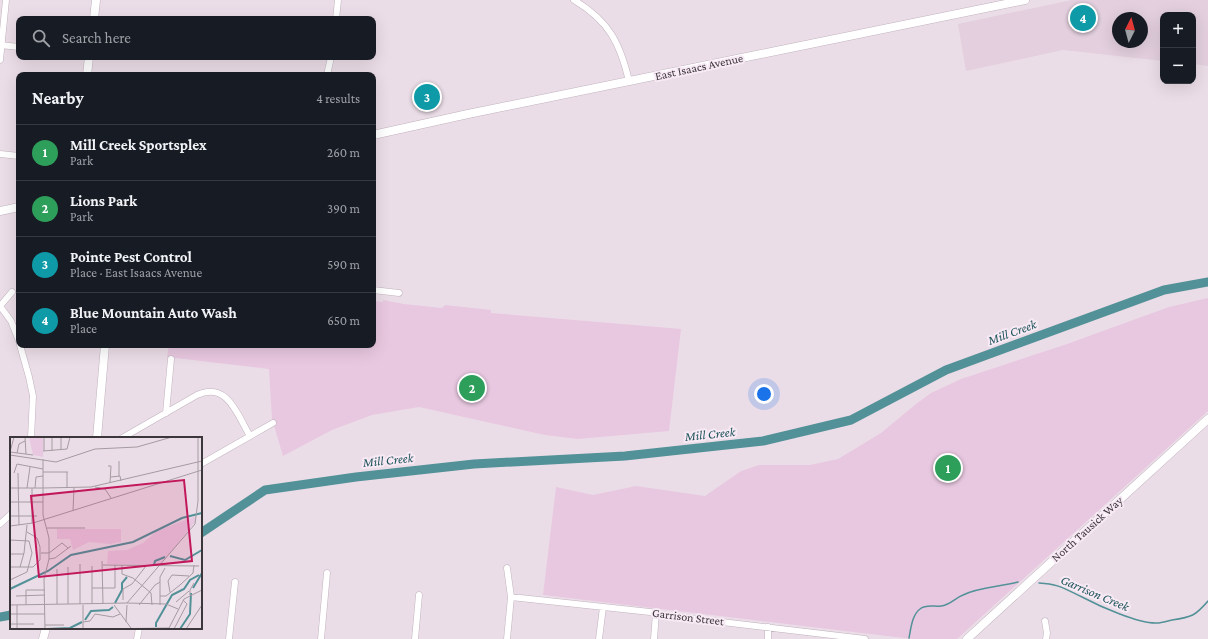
<!DOCTYPE html>
<html lang="en">
<head>
<meta charset="utf-8">
<style>
	:root { --surface:#171b24; --page:#20242c; --text:#f1f3f6; --muted:#9ea1a6; --line:#363941; --accent:#2f7780 }
	body { margin:0; font-family:"Crimson Pro",serif; background:var(--page); color:var(--text) }
	.controls { position:absolute; right:12px; top:12px; display:grid; overflow:hidden; border-radius:8px; box-shadow:0 4px 16px #0002 }
	.controls button { width:36px; height:36px; display:grid; place-items:center; padding:0; border:0; border-bottom:1px solid var(--line); background:var(--surface); color:var(--text); font:20px sans-serif }
	.compass { position:absolute; left:1112px; top:12px; width:36px; height:36px; border-radius:50%; background:var(--surface); box-shadow:0 4px 16px #0002; rotate:6deg }
	.you { position:absolute; left:764px; top:394px; width:14px; height:14px; margin:-10px; border:3px solid #fff; border-radius:50%; background:#1a73e8; box-shadow:0 0 0 6px #1a73e833 }
	.badge { display:grid; place-items:center; width:26px; height:26px; border-radius:50%; background:var(--accent); color:#fff; font-size:13px; font-weight:700 }
	.pin { position:absolute; translate:-50% -50%; border:2px solid #fff; box-shadow:0 1px 4px #0006 }
	.list { margin:0; padding:0; list-style:none }
	h2 { display:flex; justify-content:space-between; align-items:center; height:52px; margin:0; padding:0 16px; font-size:17px }
	h2 small { font-size:13px; font-weight:400; color:var(--muted) }
	.list li { display:grid; grid-template-columns:26px 1fr auto; gap:12px; align-items:center; box-sizing:border-box; height:56px; padding:0 16px; border-top:1px solid var(--line) }
	.list b { display:block; font-size:15px; white-space:nowrap }
	.list p { margin:0; font-size:13px; white-space:nowrap; color:var(--muted) }
	.list em { font-size:13px; font-style:normal; color:var(--muted) }
	.icon { flex:none; width:22px; height:22px; fill:none; stroke:currentColor; stroke-width:2; stroke-linecap:round; stroke-linejoin:round }
	.map { position:relative; flex:none; width:1208px; height:639px; overflow:hidden }
	.search { position:absolute; background:var(--surface); box-shadow:0 4px 16px #0002; left:16px; top:16px; width:360px; height:44px; display:flex; align-items:center; gap:10px; box-sizing:border-box; padding:0 14px; border-radius:8px; color:var(--muted); font-size:15px }
	.panel { position:absolute; background:var(--surface); box-shadow:0 4px 16px #0002; left:16px; top:72px; width:360px; height:276px; border-radius:8px }
	.map>svg:first-child { display:block }
	.built { fill:#e3cfde; fill-rule:evenodd }
	.green { fill:#e8c8e0 }
	.lines { fill:none; stroke-linecap:round; stroke-linejoin:round }
	.stream { stroke:#529198; stroke-width:1.5 }
	.river { stroke:#529198; stroke-width:9 }
	.minor-casing { stroke:#c0b3bd; stroke-width:7 }
	.major-casing { stroke:#c0b3bd; stroke-width:9 }
	.minor { stroke:#fff; stroke-width:6 }
	.major { stroke:#fff; stroke-width:8 }
	.labels { text-anchor:middle; dominant-baseline:central; stroke-width:4; stroke-linejoin:round; paint-order:stroke }
	.street-label { font-size:12px; fill:#3c373b; stroke:#f8eaf5 }
	.water-label { font-size:13px; font-style:italic; fill:#1e545a; stroke:#f8eaf5 }
	.inset-river { fill:none; stroke:#529198; stroke-width:2 }
	.inset-road { fill:none; stroke:#a59ba2; stroke-width:1 }
	.view { fill:#c2185b; fill-opacity:0.15; stroke:#c2185b; stroke-width:2 }
	.inset-edge { fill:none; stroke:#3c373b; stroke-width:2 }
</style>
</head>
<body>
<div class="map">
<svg width="1208" height="639" viewBox="0 0 1208 639">
	<rect width="100%" height="100%" fill="#ebdde7"/>
	<path class="built" d="M1072 0H1208V66L1193 64V15H1163V61L1063 50 966 71 958 24ZM1118 18H1142V42H1118Z"/>
	<path class="green" d="M1208 298V411L957 639H912L543 595 556 487 593 495 636 486 705 496 741 471 759 465H810L838 459 881 433 916 404 931 393 961 379 1067 344 1169 307Z
		M383 300 404 304 442 308 445 305 491 310V313L515 315 681 329 669 431 578 439 545 435 419 407 372 415 332 430 283 456 272 419 269 369 167 357 169 345H373V301L383 302Z"/>
	<g class="lines">
		<path class="stream" d="M1039 583C1059 584 1065 589 1082 597 1099 606 1139 624 1157 623 1162 623 1167 621 1172 620 1192 617 1195 616 1208 601
			M909 638C911 628 912 615 920 609 926 604 934 607 941 606 950 605 955 598 963 595 979 587 1000 587 1018 582"/>
		<path class="river" d="M201 533 265 490 356 477 474 464 625 456 763 441 851 420 946 370 1164 290 1208 282
			M0 617 11 615"/>
		<defs>
			<path id="minor" d="M574 0C609 21 620 43 629 81
				M336 19 338 0
				M0 45 19 47
				M0 60 6 0
				M327 75 331 57
				M0 154 19 156
				M373 290 399 293
				M12 292 0 306 11 321 19 341
				M20 345 29 377 33 396 31 438
				M166 413 171 359
				M122 438 197 395C227 381 237 414 250 436
				M201 464 273 423
				M0 524 11 514
				M507 568 511 597 507 639
				M511 597 650 612 663 615 865 639
				M1045 621 1047 633 1046 639
				M137 639 139 628
				M229 639 235 582
				M321 639 327 573
				M415 639 419 595
				M599 639 603 607
				M654 639 656 613
				M768 639V627"/>
			<path id="major" d="M94 19 96 0
				M87 75 89 57
				M373 135 468 114 1025 0
				M0 211 19 207
				M97 438 105 345
				M43 639 46 628
				M967 639 1208 419"/>
		</defs>
		<use href="#minor" class="minor-casing"/>
		<use href="#major" class="major-casing"/>
		<use href="#minor" class="minor"/>
		<use href="#major" class="major"/>
	</g>
	<g class="labels">
		<g class="street-label">
			<text transform="translate(699 67) rotate(-12)">East Isaacs Avenue</text>
			<text transform="translate(1087 529) rotate(-42)">North Tausick Way</text>
			<text transform="translate(688 617) rotate(7)">Garrison Street</text>
		</g>
		<g class="water-label">
			<text transform="translate(1012 332) rotate(-20)">Mill Creek</text>
			<text transform="translate(710 434) rotate(-6)">Mill Creek</text>
			<text transform="translate(388 460) rotate(-6)">Mill Creek</text>
			<text transform="translate(1095 593) rotate(23)">Garrison Creek</text>
		</g>
	</g>
	<g transform="translate(10 437)">
		<rect width="192" height="192" fill="#ebdde7"/>
		<path d="M19 0H33V20L23 18ZM186 79 185 85 150 128 97 127 98 114 117 113 133 106 147 94ZM47 92H111V105L100 107 79 105 63 113 60 102H47Z" fill="#e8c8e0"/>
		<path class="inset-river" d="M160 119 175 123 192 113M144 128 145 124 155 120M183 151 192 136M0 152 38 134 61 118 123 105 172 81 192 76M105 166 112 153V146L117 140M75 183 81 174 99 173 103 170M146 190V186L162 158 174 152 180 143 189 138M37 192 60 191 72 185M170 192 180 177 181 156"/>
		<path class="inset-road" d="M15 0 16 17M51 13V0M33 14 57 12 60 0M34 14V0M42 14V0M0 15 23 18M0 15 4 0M7 16 9 7 15 4M0 18 46 25 85 12 127 10 162 0M33 22V78L39 101V122L34 142 35 192M98 29H101L100 46M33 35H58M4 36 7 27 33 32M8 36 9 88M109 39V24M101 40 110 39 111 44M85 50 95 52 101 61M0 51H33M17 51 20 30M22 51V86M25 51 26 40 33 39M33 51 81 50 192 24M57 51V35M0 65H33M63 74 64 51M0 79H27M0 89 23 86 192 33M37 91H75M0 103 19 104 22 116 17 135 0 143M31 116H39L52 106 58 111M0 117H14M39 122 45 121 61 109M92 124 93 167M70 127V167M93 128 189 129M112 128V137L123 141 141 156 142 168M82 129V167M0 130H23L30 123V110L27 101 17 95M10 130 14 116 17 88M82 151H105V128M160 155 158 144 162 138 179 139M180 158V153L184 146M6 159 35 158M150 159H156L170 148 183 136 184 128M113 163V152L122 147 136 129M166 165 179 154M117 166 156 167 168 172M47 167V132M58 167V130M0 168 117 166 185 87 188 64V0M16 168V153H35M104 168 121 191M129 168 145 148 150 145M150 168V140L155 131M0 177H35M73 185 80 184 85 177 103 180 110 177M116 185 117 168M0 187H24M35 188H54M159 191 174 162 192 153M7 192V168M73 192V168M84 192 159 191M164 192 177 167 173 163M176 192 192 168"/>
		<path class="view" d="M174 43 182 124 29 140 21 59Z"/>
		<rect width="192" height="192" class="inset-edge"/>
	</g>
</svg>
<div class="controls">
<button>+</button>
<button>−</button>
</div>
<svg class="compass" viewBox="-18 -18 36 36"><path d="M0-13l5 13h-10z" fill="#e53935"/><path d="M0 13l5-13h-10z" fill="#9ea1a6"/></svg>
<div class="you"></div>
<div class="pin badge" style="left:948px;top:468px;background:#2e9e5b">1</div>
<div class="pin badge" style="left:472px;top:388px;background:#2e9e5b">2</div>
<div class="pin badge" style="left:427px;top:97px;background:#0f9aa8">3</div>
<div class="pin badge" style="left:1083px;top:18px;background:#0f9aa8">4</div>
<div class="search"><svg class="icon" aria-label="search" viewBox="0 0 24 24"><circle cx="10" cy="10" r="6"/><path d="M15 15l6 6"/></svg>Search here</div>
<section class="panel">
<h2>Nearby<small>4 results</small></h2>
<ul class="list">
<li><span class="badge" style="background:#2e9e5b">1</span><div><b>Mill Creek Sportsplex</b><p>Park</p></div><em>260 m</em></li>
<li><span class="badge" style="background:#2e9e5b">2</span><div><b>Lions Park</b><p>Park</p></div><em>390 m</em></li>
<li><span class="badge" style="background:#0f9aa8">3</span><div><b>Pointe Pest Control</b><p>Place · East Isaacs Avenue</p></div><em>590 m</em></li>
<li><span class="badge" style="background:#0f9aa8">4</span><div><b>Blue Mountain Auto Wash</b><p>Place</p></div><em>650 m</em></li>
</ul>
</section>
</div>
</body>
</html>
